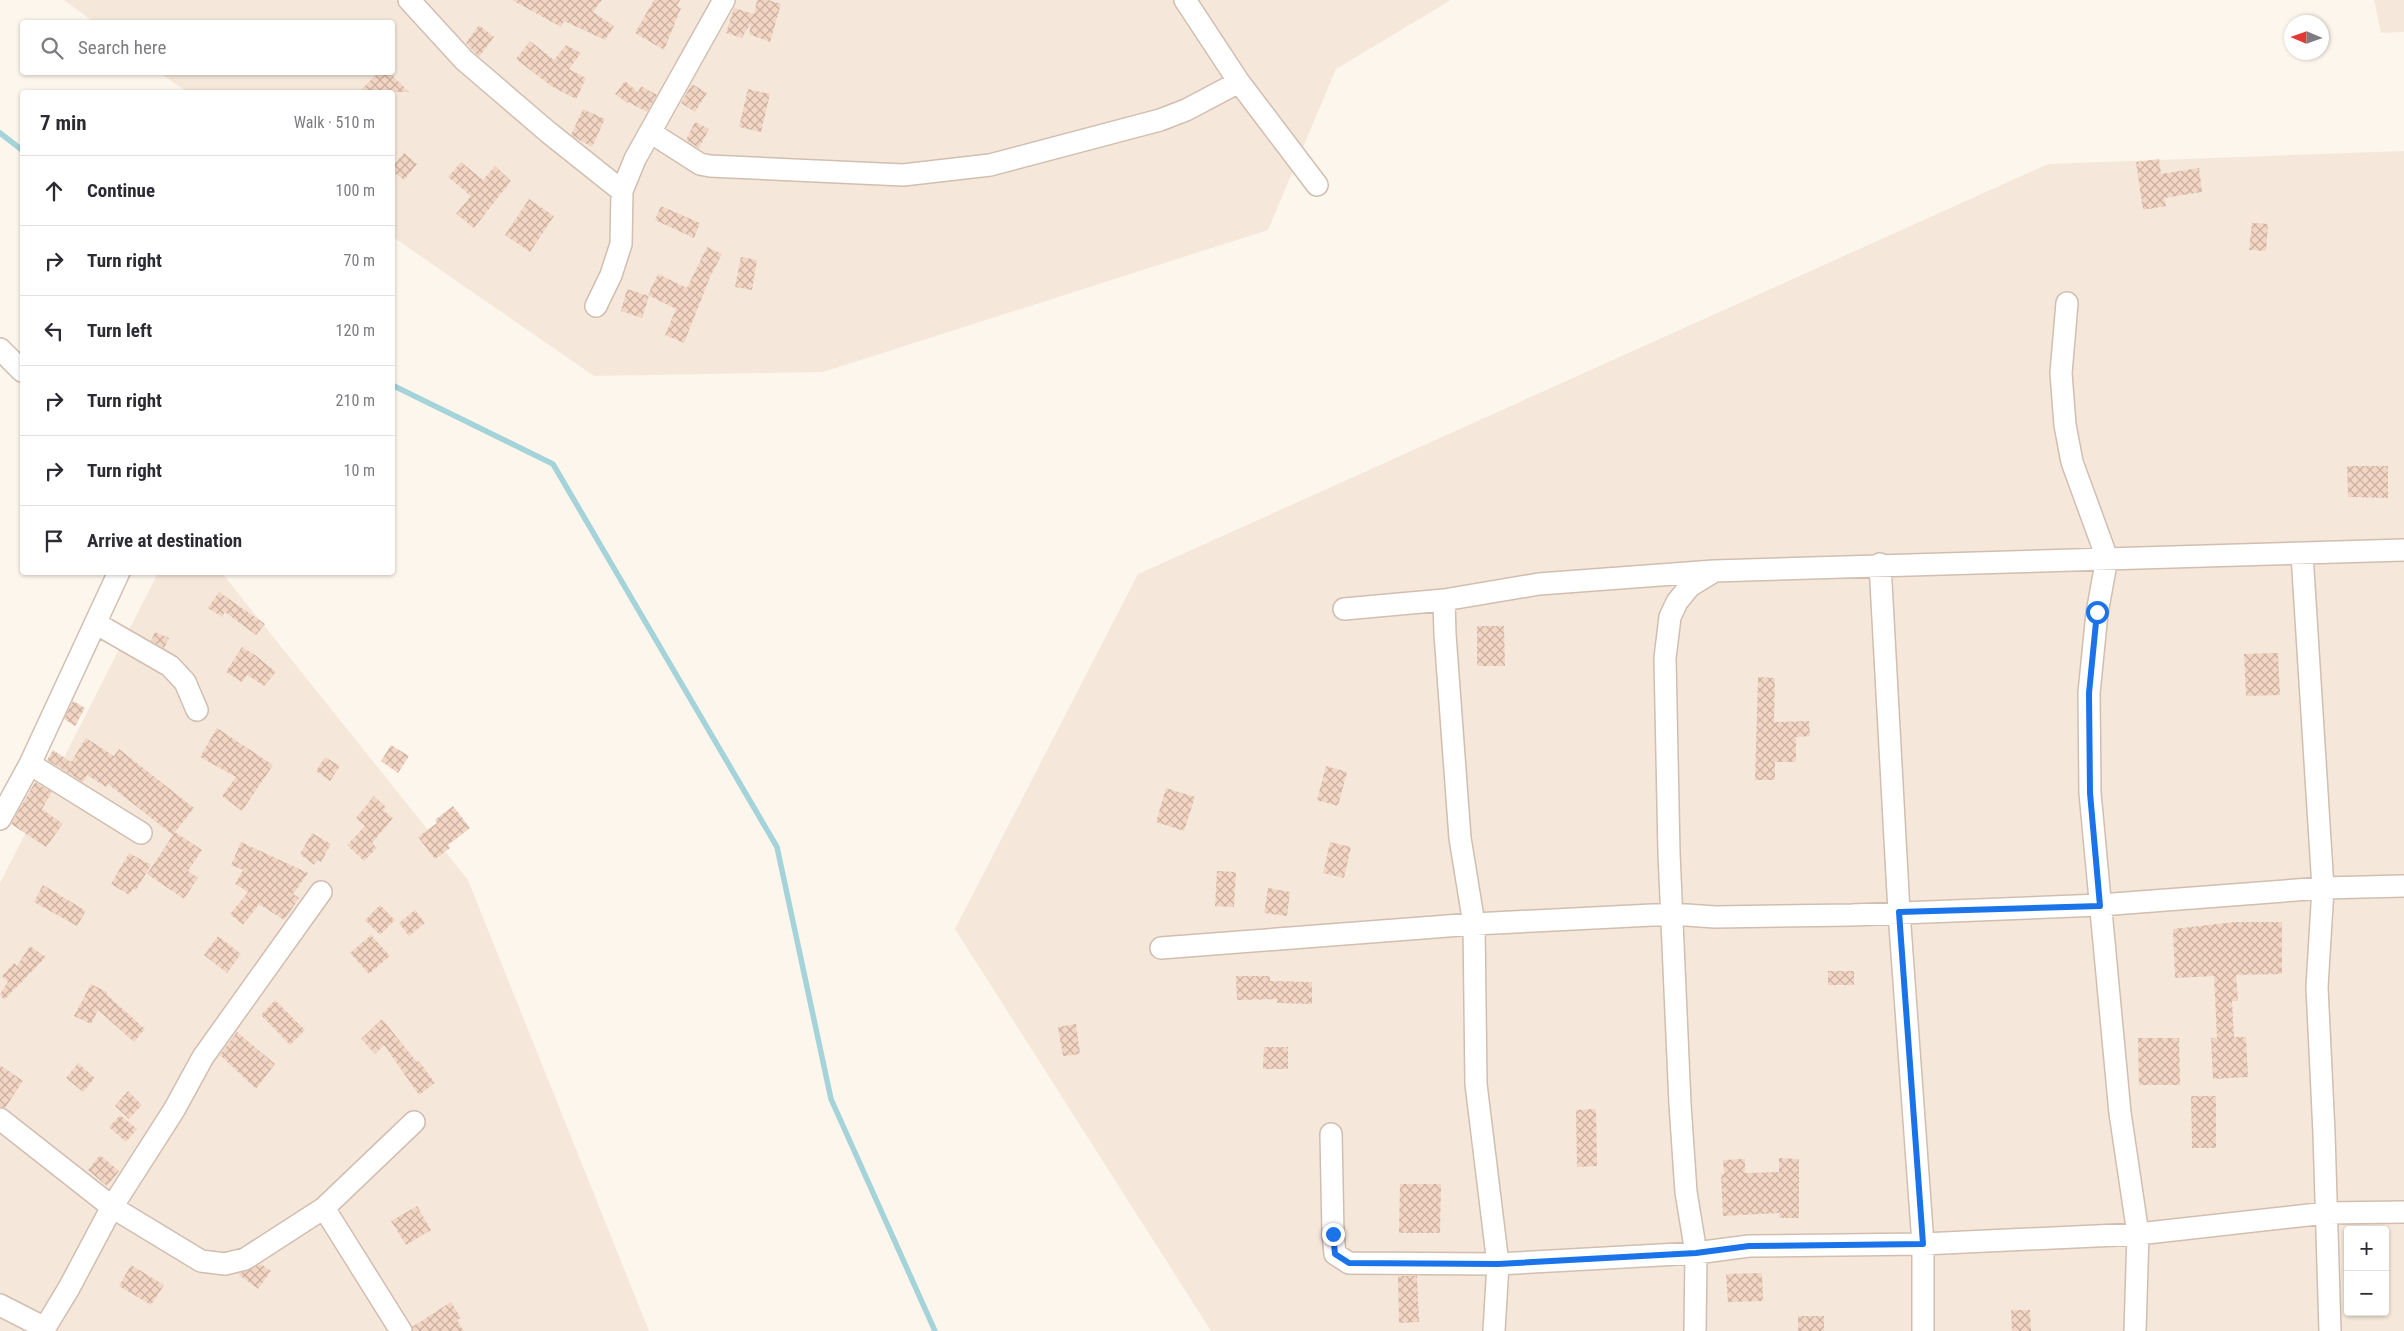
<!DOCTYPE html>
<html lang="en">
<head>
<meta charset="utf-8">
<style>
	:root { --surface:#fff; --page:#f2f2f3; --text:#2b2b33; --muted:#7c7c81; --line:#e1e1e2 }
	body { margin:0; font-family:"Roboto Condensed",sans-serif; background:var(--page); color:var(--text) }
	.controls { position:absolute; right:15px; bottom:15px; display:grid; overflow:hidden; border-radius:5px; box-shadow:0 1px 4px #0004 }
	.controls button { width:45px; height:45px; display:grid; place-items:center; padding:0; border:0; border-bottom:1px solid var(--line); background:var(--surface); color:var(--text); font:25px sans-serif }
	.compass { position:absolute; left:2284px; top:15px; width:45px; height:45px; border-radius:50%; background:var(--surface); box-shadow:0 1px 4px #0004; rotate:272deg }
	.stop { position:absolute; width:15px; height:15px; margin:-11px; border:4px solid #1a73e8; border-radius:50%; background:#fff }
	.stop.end { background:#1a73e8; border-color:#fff; box-shadow:0 1px 5px #0008 }
	.list { margin:0; padding:0; list-style:none }
	h2 { display:flex; justify-content:space-between; align-items:center; height:65px; margin:0; padding:0 20px; font-size:21px }
	h2 small { font-size:16px; font-weight:400; color:var(--muted) }
	.list li { display:grid; grid-template-columns:32px 1fr auto; gap:15px; align-items:center; box-sizing:border-box; height:70px; padding:0 20px; border-top:1px solid var(--line) }
	.list b { display:block; font-size:19px; white-space:nowrap }
	.list em { font-size:16px; font-style:normal; color:var(--muted) }
	.icon { flex:none; width:28px; height:28px; fill:none; stroke:currentColor; stroke-width:2; stroke-linecap:round; stroke-linejoin:round }
	.map { position:relative; flex:none; width:2404px; height:1331px; overflow:hidden }
	.search { position:absolute; background:var(--surface); box-shadow:0 1px 4px #0004; left:20px; top:20px; width:375px; height:55px; display:flex; align-items:center; gap:12px; box-sizing:border-box; padding:0 18px; border-radius:5px; color:var(--muted); font-size:19px }
	.panel { position:absolute; background:var(--surface); box-shadow:0 1px 4px #0004; left:20px; top:90px; width:375px; height:485px; border-radius:5px }
	.map>svg:first-child { display:block }
	.residential { fill:#f5e8da; fill-rule:evenodd }
	.lines { fill:none; stroke-linecap:round; stroke-linejoin:round }
	.stream { stroke:#a5d3da; stroke-width:5.5 }
	.building { fill:url(#building-cross-hatch) }
	.minor-casing { stroke:#d1beb0; stroke-width:24 }
	.minor { stroke:#fff; stroke-width:21 }
	.route { stroke:#1a73e8; stroke-width:6 }
</style>
</head>
<body>
<div class="map">
<svg width="2404" height="1331" viewBox="0 0 2404 1331">
	<defs>
		<pattern id="building-cross-hatch" width="8" height="8" patternUnits="userSpaceOnUse" patternTransform="scale(1.25)"><rect width="8" height="8" fill="#f3d5c3"/><path d="M0 0l8 8M0 8l8-8" fill="none" stroke="#cab0a1"/></pattern>
	</defs>
	<rect width="100%" height="100%" fill="#fdf6ec"/>
	<path class="residential" d="M64 0H1451L1336 69 1268 230 823 372 594 376 393 237 392 92H187L160 73 392 72V22H94Z
		M2374 0H2404V32L2381 33Z
		M2404 151V1331H1211L955 929 1138 574 2048 164ZM2348 1230H2385V1312H2348Z
		M158 573H222L468 880 649 1331H0V883Z"/>
	<g class="lines">
		<path class="stream" d="M0 133 22 150
			M392 385 553 464 777 847 831 1099 935 1331"/>
	</g>
	<path class="building" d="M512 0H602L593 12 614 26 605 40 564 21 561 27Z
		M654 0H680L677 6 681 8 664 50 635 33Z
		M757 0H768L781 4 770 42 749 34 751 23 742 38 726 33 734 8 754 14Z
		M479 25 494 37 479 57 466 43Z
		M530 41 554 60 566 45 581 53 569 69 586 78 576 99 551 86 516 59Z
		M379 72H389L409 92H359Z
		M625 81 638 92 641 86 657 95 647 112 628 102 627 103 615 94Z
		M692 84 707 93 695 112 681 103Z
		M748 89 770 94 761 132 739 127Z
		M583 109 605 119 592 147 571 135Z
		M695 122 709 129 699 148 686 140Z
		M404 153 417 164 404 180 392 171V167Z
		M2159 159 2161 174 2199 168 2202 192 2164 198 2166 206 2143 210 2136 162Z
		M461 162 483 180 495 166 511 181 474 228 456 214 471 196 448 177Z
		M529 199 554 216 530 252 505 235Z
		M661 206 700 223 694 238 655 220Z
		M2252 223 2268 224 2266 251 2249 250Z
		M707 247 722 254 710 277 684 343 665 335 676 309 648 295 658 274 687 288Z
		M741 257 757 260 752 290 735 287Z
		M627 289 649 296 642 318 621 311Z
		M2347 466H2388V498L2348 497Z
		M219 592 265 624 256 635 225 612 222 617 208 608Z
		M1477 626H1504L1505 666H1477Z
		M155 632 169 638 164 648 151 641Z
		M242 647 255 655 276 672 264 686 247 675 242 682 226 672Z
		M2278 653 2280 695 2246 696 2244 654Z
		M1758 677 1775 678 1774 722 1809 721 1810 736 1796 737V762H1775V780H1755Z
		M73 701 85 708 75 726 64 719Z
		M217 728 273 765 242 811 222 796 236 777 200 757Z
		M86 738 114 756 119 749 194 808 175 832 202 850 188 871 198 878 184 899 147 874 173 835 108 784 106 787 87 775 83 782 47 760 53 750 71 762Z
		M391 745 409 756 398 773 381 761Z
		M325 757 340 766 330 781 316 771Z
		M1326 766 1347 772 1338 806 1317 800Z
		M35 782 52 792 42 809 63 824 46 847 11 824Z
		M1166 788 1195 797 1184 831 1156 822Z
		M374 796 386 807 383 810 393 818 372 843 377 848 364 861 347 845 365 826 356 818Z
		M453 806 470 828 448 845 450 848 435 859 418 837 437 823 435 820Z
		M312 833 331 844 321 862 318 860 314 865 300 854Z
		M241 842 308 873 293 894 299 898 284 920 259 904 243 925 230 914 248 892 235 884 243 870 231 865Z
		M1330 842 1351 847 1344 878 1323 873Z
		M129 853 151 865 136 890 133 889 129 895 111 884Z
		M1217 871 1236 872 1234 907 1215 906Z
		M43 885 86 911 77 926 34 902Z
		M1268 888 1290 892 1287 916 1264 913Z
		M380 905 395 920 380 935 365 920Z
		M415 910 425 923 409 936 399 923Z
		M2235 922H2282V974L2236 975 2238 1001H2232L2234 1037H2246L2248 1077 2213 1079 2211 1038H2217L2214 976 2175 978 2173 929Z
		M371 935 390 956 369 974 350 953Z
		M218 936 241 954 227 973 204 955Z
		M30 946 46 957 4 1000 0 994 8 982 2 976 14 963 17 966Z
		M1828 971H1854V985H1828Z
		M1236 976H1270V981L1312 982V1004L1277 1003V999L1237 1000Z
		M91 984 107 992 106 994 145 1029 134 1042 98 1010 91 1024 74 1016Z
		M275 1000 305 1030 290 1045 261 1015Z
		M382 1019 417 1062 419 1061 435 1083 419 1095 384 1045 375 1054 361 1039Z
		M1076 1024 1080 1054 1063 1056 1058 1027Z
		M237 1032 275 1064 256 1089 220 1055Z
		M2138 1038H2179L2180 1085H2139Z
		M1264 1047H1288V1069H1263Z
		M78 1063 95 1078 83 1092 66 1078Z
		M0 1065 23 1081 5 1108 0 1107Z
		M128 1091 142 1105 129 1119 115 1106Z
		M2191 1096H2216V1148H2192Z
		M1596 1109 1597 1166 1577 1167 1576 1110Z
		M120 1115 137 1129 126 1142 109 1127Z
		M100 1155 119 1171 107 1186 88 1170Z
		M1779 1158 1799 1159V1218H1779V1213L1723 1216 1721 1174H1724L1723 1160 1745 1159V1173L1779 1172Z
		M1400 1184H1441L1440 1233H1399Z
		M417 1206 431 1230 406 1245 391 1221Z
		M261 1264 271 1271 258 1289 238 1274Z
		M131 1265 164 1285 151 1305 119 1286Z
		M1762 1273 1763 1301 1728 1302 1726 1274Z
		M1398 1276H1417L1419 1322 1399 1323Z
		M451 1302 461 1318 457 1320 464 1331H413L412 1327Z
		M2011 1310H2030L2031 1331H2012Z
		M1798 1316H1824V1331H1798Z"/>
	<g class="lines">
		<defs>
			<path id="minor" d="M409 0 464 60 548 132 622 191
				M1185 0 1239 82 1317 185
				M650 132 700 164 710 166 903 175 990 165 1160 120 1186 110 1239 82
				M2067 303 2061 373 2065 425 2072 462 2107 558 2097 613 2089 693 2090 793 2120 1113 2138 1234 2135 1331
				M596 306 611 275 621 244 622 191 635 159 724 0
				M0 349 22 371
				M2302 554 2323 888 2317 987 2324 1133 2330 1331
				M1880 564 1899 912 1923 1244V1331
				M1444 600 1445 634 1460 838 1474 924 1476 1084 1498 1264 1494 1331
				M1344 609 1444 600 1539 584 1714 571 2404 550
				M97 624 170 666 185 682 197 710
				M30 764 141 833
				M0 819 30 764 119 572
				M1161 948 1474 924 1672 914 1715 917 1852 915 2100 905 2323 888 2404 886
				M0 1119 112 1207 201 1261 225 1264 245 1259 324 1208 414 1122
				M1331 1134 1333 1234 1335 1254 1349 1263 1498 1264 1696 1253 1749 1246 1923 1244 2138 1234 2326 1213 2404 1212
				M324 1208 401 1331
				M0 1305 45 1328
				M43 1331 69 1288 112 1207 174 1110 203 1057 321 892
				M1695 1331 1696 1253 1686 1192 1680 1104 1669 853 1665 658 1670 617 1677 602 1690 586 1713 572"/>
		</defs>
		<use href="#minor" class="minor-casing"/>
		<use href="#minor" class="minor"/>
	</g>
	<g class="lines">
		<path class="route" d="M1333 1234 1335 1254 1349 1263 1498 1264 1696 1253 1749 1246 1923 1244 1899 912 2100 906 2090 793 2089 693 2097 612"/>
	</g>
</svg>
<div class="controls">
<button>+</button>
<button>−</button>
</div>
<svg class="compass" viewBox="-18 -18 36 36"><path d="M0-13l5 13h-10z" fill="#e53935"/><path d="M0 13l5-13h-10z" fill="#7c7c81"/></svg>
<div class="stop" style="left:2097px;top:612px"></div>
<div class="stop end" style="left:1333px;top:1234px"></div>
<div class="search"><svg class="icon" aria-label="search" viewBox="0 0 24 24"><circle cx="10" cy="10" r="6"/><path d="M15 15l6 6"/></svg>Search here</div>
<section class="panel">
<h2>7 min<small>Walk · 510 m</small></h2>
<ul class="list">
<li><svg class="icon" aria-label="ahead" viewBox="0 0 24 24"><path d="M12 20V5M6 11l6-6 6 6"/></svg><div><b>Continue</b></div><em>100 m</em></li>
<li><svg class="icon" aria-label="right" viewBox="0 0 24 24"><path d="M7 20v-9h11M14 6l5 5-5 5"/></svg><div><b>Turn right</b></div><em>70 m</em></li>
<li><svg class="icon" aria-label="left" viewBox="0 0 24 24"><path d="M17 20v-9H6M10 6l-5 5 5 5"/></svg><div><b>Turn left</b></div><em>120 m</em></li>
<li><svg class="icon" aria-label="right" viewBox="0 0 24 24"><path d="M7 20v-9h11M14 6l5 5-5 5"/></svg><div><b>Turn right</b></div><em>210 m</em></li>
<li><svg class="icon" aria-label="right" viewBox="0 0 24 24"><path d="M7 20v-9h11M14 6l5 5-5 5"/></svg><div><b>Turn right</b></div><em>10 m</em></li>
<li><svg class="icon" aria-label="arrive" viewBox="0 0 24 24"><path d="M6 21V4h12l-3 4 3 4H6"/></svg><div><b>Arrive at destination</b></div></li>
</ul>
</section>
</div>
</body>
</html>
